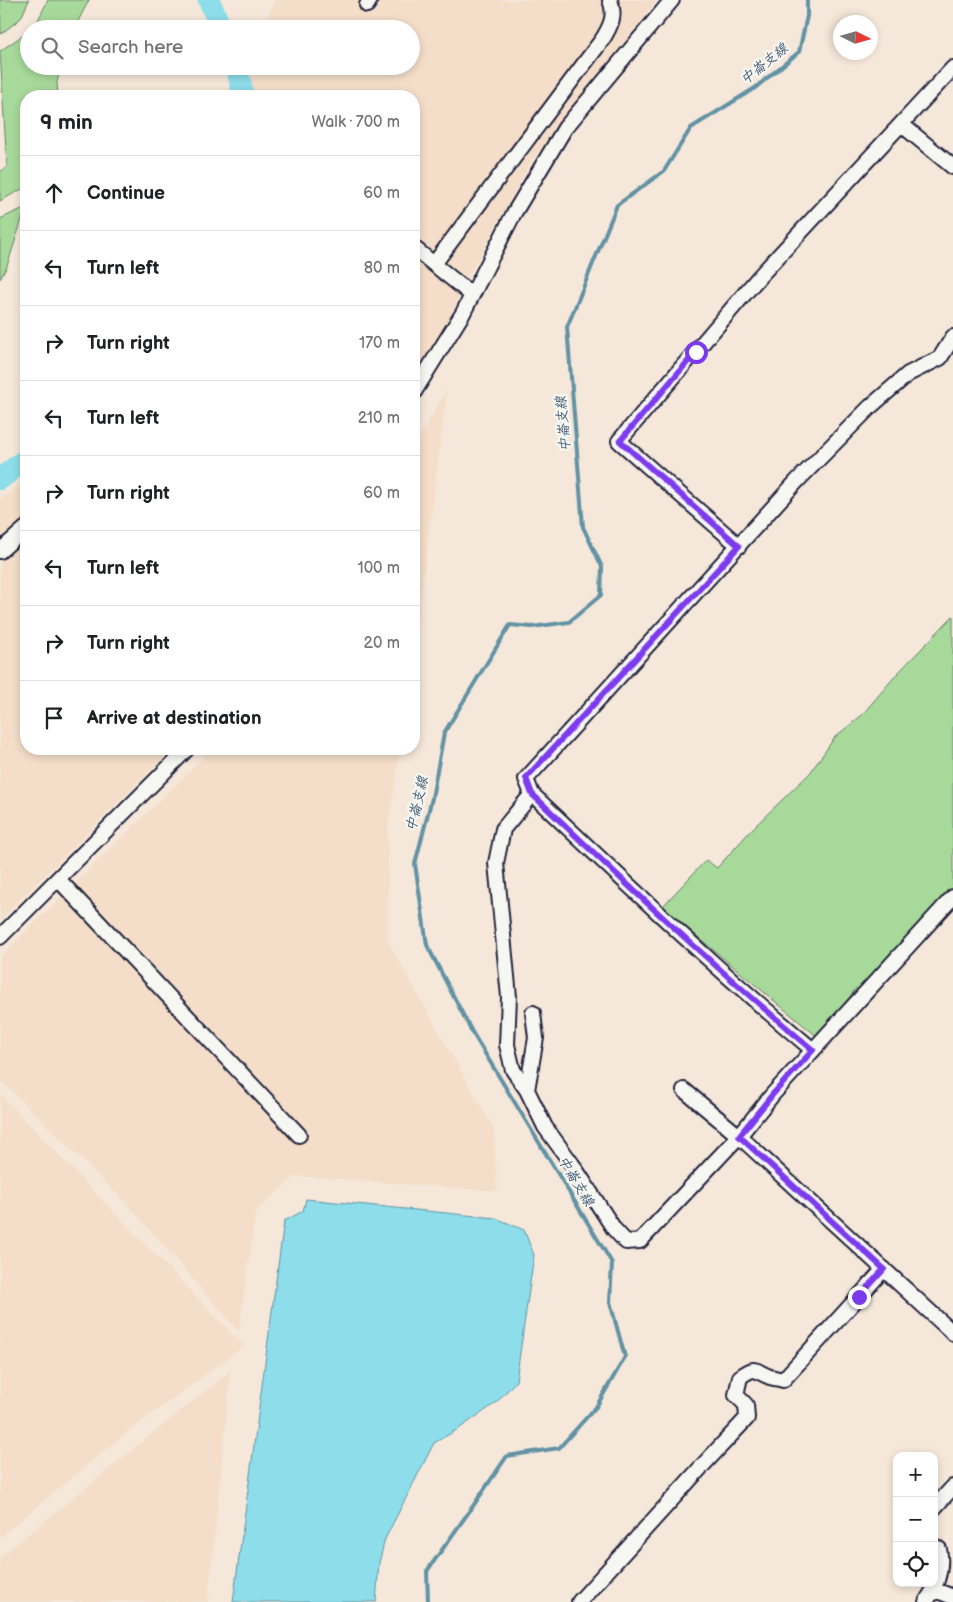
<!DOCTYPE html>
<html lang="en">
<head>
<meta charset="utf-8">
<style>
	:root { --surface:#fff; --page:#f2f2f2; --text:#202124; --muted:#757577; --line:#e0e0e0 }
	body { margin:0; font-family:"Balsamiq Sans","LXGW WenKai TC",sans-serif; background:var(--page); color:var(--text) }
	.controls { position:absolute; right:15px; bottom:15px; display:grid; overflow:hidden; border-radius:10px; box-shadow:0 2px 8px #0003 }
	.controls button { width:45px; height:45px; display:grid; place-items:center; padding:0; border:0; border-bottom:1px solid var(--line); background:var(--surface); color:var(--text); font:25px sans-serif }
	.compass { position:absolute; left:833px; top:15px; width:45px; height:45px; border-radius:50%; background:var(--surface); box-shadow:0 2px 8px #0003; rotate:95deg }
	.stop { position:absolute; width:15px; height:15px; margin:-11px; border:4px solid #7c3aed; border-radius:50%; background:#fff }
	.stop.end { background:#7c3aed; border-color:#fff; box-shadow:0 1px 5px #0008 }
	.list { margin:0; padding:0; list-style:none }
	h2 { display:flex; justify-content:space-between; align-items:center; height:65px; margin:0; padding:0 20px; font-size:21px }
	h2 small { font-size:16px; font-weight:400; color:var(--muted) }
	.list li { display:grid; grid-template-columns:32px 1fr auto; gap:15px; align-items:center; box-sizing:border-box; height:75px; padding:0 20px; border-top:1px solid var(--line) }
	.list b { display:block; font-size:19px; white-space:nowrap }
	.list em { font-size:16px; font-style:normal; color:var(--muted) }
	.icon { flex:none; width:28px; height:28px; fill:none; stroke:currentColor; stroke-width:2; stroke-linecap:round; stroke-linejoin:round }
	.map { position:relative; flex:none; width:953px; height:1602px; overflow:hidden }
	.search { position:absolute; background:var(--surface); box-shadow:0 2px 8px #0003; left:20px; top:20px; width:400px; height:55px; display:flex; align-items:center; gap:12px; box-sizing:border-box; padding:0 18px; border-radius:28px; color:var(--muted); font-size:19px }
	.panel { position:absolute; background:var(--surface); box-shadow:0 2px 8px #0003; left:20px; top:90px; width:400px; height:665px; border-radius:20px }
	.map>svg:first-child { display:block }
	.built { fill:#f4dec9 }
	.green { fill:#a7d99a; stroke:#647e6a }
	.water { fill:#8dddea; stroke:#6292a4 }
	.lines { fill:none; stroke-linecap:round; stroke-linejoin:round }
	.stream { stroke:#6292a4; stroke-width:4 }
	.river { stroke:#8dddea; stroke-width:22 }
	.minor-casing { stroke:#22223b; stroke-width:18 }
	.minor { stroke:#f6f6f2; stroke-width:14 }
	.route { stroke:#7c3aed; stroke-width:6 }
	.labels { text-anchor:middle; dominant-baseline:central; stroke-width:4.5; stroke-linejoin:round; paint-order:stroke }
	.water-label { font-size:14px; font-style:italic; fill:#425a70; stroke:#f6f6f2 }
</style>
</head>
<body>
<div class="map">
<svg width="953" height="1602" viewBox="0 0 953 1602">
	<rect width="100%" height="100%" fill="#f5e8da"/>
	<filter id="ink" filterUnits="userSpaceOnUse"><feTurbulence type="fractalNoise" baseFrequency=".02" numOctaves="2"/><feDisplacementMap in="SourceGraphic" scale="10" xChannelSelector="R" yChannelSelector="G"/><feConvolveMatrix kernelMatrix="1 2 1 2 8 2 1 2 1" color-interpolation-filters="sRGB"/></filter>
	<g filter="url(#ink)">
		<path class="built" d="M275 0H657L531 162 466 281 414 246V96H248L253 66H411V29H262Z
			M414 250 461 294 444 328 414 377Z
			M447 390 414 652V446Z
			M26 482V749H172L0 920V499Z
			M212 749H400L388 830V942L494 1129 497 1191 295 1176 256 1211 239 1332 126 1203 0 1080V957Z
			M0 1094 244 1346 125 1434 0 1537Z
			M231 1370 208 1602H0V1557Z"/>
		<path class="green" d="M0 0H29L21 18 1 34Z
			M48 0H89L74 29H32L35 26Z
			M29 31V66H61L57 82 58 96H26V187L0 201V172L7 167 0 51Z
			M26 207 7 266 0 279V219Z
			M953 616V900L866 996 856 988 820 1039 662 907 706 860 717 868 753 828 810 773 835 737 861 716 896 675Z"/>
		<path class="water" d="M306 1199 496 1218 524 1230 534 1255 516 1381 496 1403 460 1428 434 1443 385 1539 379 1563 376 1602H233L284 1221 303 1211Z"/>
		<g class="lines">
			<path class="stream" d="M428 1602 427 1571 473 1506 507 1456 559 1448 596 1407 625 1357 610 1302 612 1263 472 1032 427 945 415 864 432 798 444 733 510 625 532 627 569 622 601 595 602 567 583 527 567 327 617 205 664 171 691 128 755 88 799 52 807 16V0"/>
			<path class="river" d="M209 0 221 29
				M237 66 243 96
				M0 479 26 459"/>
			<defs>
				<path id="minor" d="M367 5 370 0
					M901 124 953 167
					M414 248 472 295
					M434 264 602 40C611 26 616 15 610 0
					M414 392 463 313 514 213 565 128 672 0
					M739 546 619 441 759 277 953 68
					M0 551 26 528
					M58 879 299 1135
					M0 937 187 749
					M533 1013 536 1038 527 1090 545 1127 572 1164 614 1229 626 1242 640 1241 739 1136 773 1094 953 897
					M813 1050C716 969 624 881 532 794L526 779 797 481 870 407 908 374 940 358 953 337
					M527 1090 513 1070 507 1045 509 997 496 863 503 829 532 794
					M684 1090 739 1136 953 1333
					M934 1508 953 1487
					M935 1590 953 1597
					M579 1602 704 1464 747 1418 746 1405 736 1395 740 1377C757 1365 754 1371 770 1377 774 1378 779 1379 783 1380L884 1269
					M926 1602C937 1586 943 1568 939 1549L934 1546"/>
			</defs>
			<use href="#minor" class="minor-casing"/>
			<use href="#minor" class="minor"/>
		</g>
	</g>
	<g class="lines" filter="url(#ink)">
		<path class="route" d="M696 352 620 441 739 546 526 778 532 794C624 882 716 969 813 1050L773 1094 739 1136 884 1269 859 1297"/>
	</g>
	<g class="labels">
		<g class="water-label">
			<text transform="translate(764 64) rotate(-39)">中崙支線</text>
			<text transform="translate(563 424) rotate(-95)">中崙支線</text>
			<text transform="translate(417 804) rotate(-77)">中崙支線</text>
			<text transform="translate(576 1181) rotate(59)">中崙支線</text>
		</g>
	</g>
</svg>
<div class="controls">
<button>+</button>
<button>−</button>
<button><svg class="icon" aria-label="locate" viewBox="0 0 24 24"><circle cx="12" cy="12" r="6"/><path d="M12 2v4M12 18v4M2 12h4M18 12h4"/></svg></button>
</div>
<svg class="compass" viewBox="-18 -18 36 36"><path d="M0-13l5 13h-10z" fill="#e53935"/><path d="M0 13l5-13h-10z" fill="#757577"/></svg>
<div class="stop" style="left:696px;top:352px"></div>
<div class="stop end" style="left:859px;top:1297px"></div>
<div class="search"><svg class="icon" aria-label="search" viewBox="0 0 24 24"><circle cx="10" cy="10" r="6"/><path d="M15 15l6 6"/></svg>Search here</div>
<section class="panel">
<h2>9 min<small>Walk · 700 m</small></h2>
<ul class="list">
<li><svg class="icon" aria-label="ahead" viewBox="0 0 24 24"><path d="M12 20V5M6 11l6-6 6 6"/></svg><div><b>Continue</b></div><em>60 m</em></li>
<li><svg class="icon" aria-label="left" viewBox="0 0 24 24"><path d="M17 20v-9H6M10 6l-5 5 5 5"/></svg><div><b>Turn left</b></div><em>80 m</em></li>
<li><svg class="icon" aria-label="right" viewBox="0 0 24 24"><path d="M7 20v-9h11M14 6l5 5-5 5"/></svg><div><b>Turn right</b></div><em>170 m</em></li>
<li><svg class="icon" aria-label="left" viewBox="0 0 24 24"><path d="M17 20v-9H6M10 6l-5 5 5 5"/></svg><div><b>Turn left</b></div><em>210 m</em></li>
<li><svg class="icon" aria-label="right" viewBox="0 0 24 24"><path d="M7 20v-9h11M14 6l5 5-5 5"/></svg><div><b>Turn right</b></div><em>60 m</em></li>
<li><svg class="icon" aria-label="left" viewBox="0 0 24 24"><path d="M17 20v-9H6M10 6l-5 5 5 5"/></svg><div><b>Turn left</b></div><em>100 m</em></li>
<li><svg class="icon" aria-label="right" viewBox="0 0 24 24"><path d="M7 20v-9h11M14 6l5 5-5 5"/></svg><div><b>Turn right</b></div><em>20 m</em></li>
<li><svg class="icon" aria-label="arrive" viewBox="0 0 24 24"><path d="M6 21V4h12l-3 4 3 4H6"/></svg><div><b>Arrive at destination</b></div></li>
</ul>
</section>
</div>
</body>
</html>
